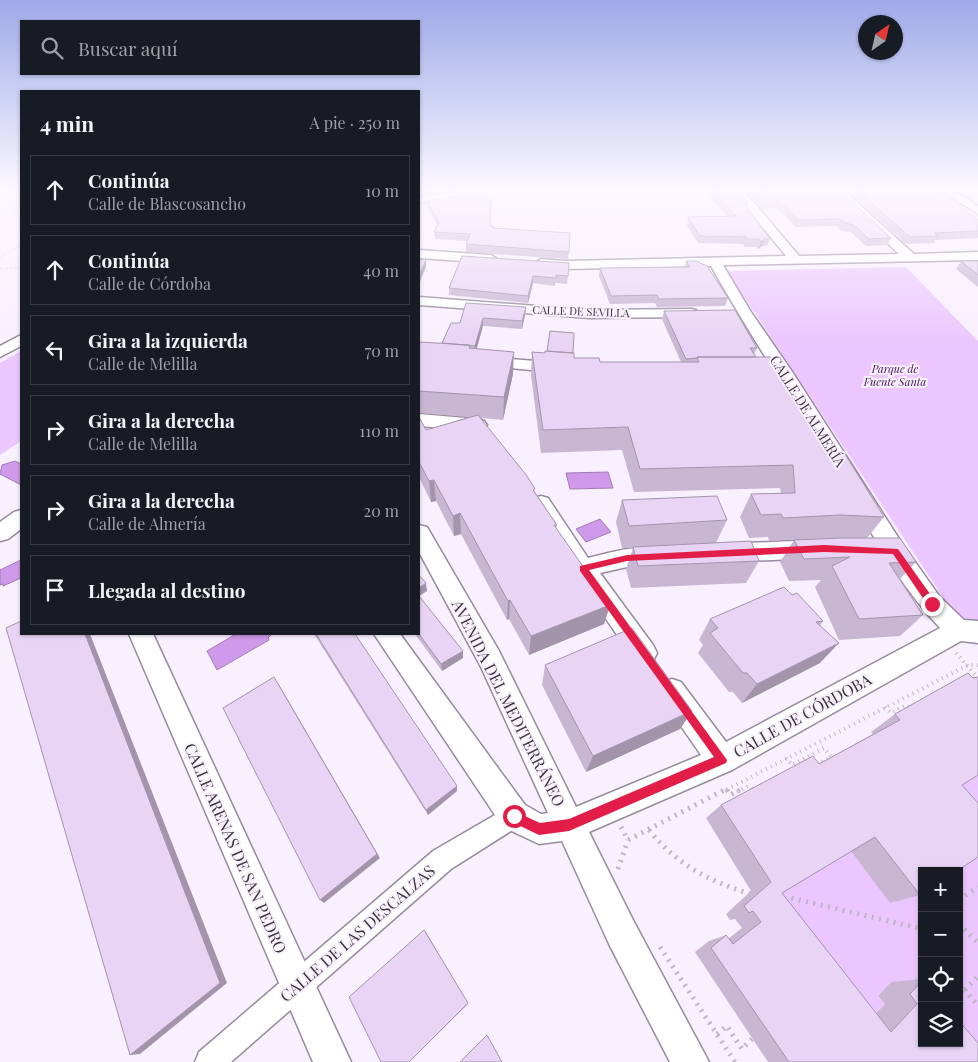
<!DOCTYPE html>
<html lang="es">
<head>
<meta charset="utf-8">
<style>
	:root { --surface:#171b24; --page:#242831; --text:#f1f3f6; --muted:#9ea1a6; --line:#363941 }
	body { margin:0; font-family:"Playfair Display",serif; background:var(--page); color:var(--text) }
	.controls { position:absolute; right:15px; bottom:15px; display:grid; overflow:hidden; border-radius:0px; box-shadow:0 1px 4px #0004 }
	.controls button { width:45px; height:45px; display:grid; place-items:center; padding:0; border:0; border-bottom:1px solid var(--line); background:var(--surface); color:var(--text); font:25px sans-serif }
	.compass { position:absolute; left:858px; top:15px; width:45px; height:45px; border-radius:50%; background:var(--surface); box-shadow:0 1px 4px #0004; rotate:34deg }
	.stop { position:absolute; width:15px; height:15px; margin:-11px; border:4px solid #e11d48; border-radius:50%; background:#fff }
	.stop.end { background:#e11d48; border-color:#fff; box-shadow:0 1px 5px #0008 }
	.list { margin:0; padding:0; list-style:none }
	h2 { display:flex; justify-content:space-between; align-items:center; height:65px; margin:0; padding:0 20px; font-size:21px }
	h2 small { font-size:16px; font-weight:400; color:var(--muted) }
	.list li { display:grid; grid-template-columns:32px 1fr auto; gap:15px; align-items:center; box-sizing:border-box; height:70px; margin:0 10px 10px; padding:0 10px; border:1px solid var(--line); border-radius:0px }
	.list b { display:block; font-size:19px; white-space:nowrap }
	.list p { margin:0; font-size:16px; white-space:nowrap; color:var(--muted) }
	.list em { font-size:16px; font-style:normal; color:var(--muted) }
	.icon { flex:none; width:28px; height:28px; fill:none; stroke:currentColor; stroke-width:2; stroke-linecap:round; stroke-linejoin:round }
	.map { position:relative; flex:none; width:978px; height:1062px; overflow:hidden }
	.search { position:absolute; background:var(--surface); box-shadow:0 1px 4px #0004; left:20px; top:20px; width:400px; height:55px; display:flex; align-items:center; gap:12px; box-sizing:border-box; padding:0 18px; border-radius:0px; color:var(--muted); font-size:19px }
	.panel { position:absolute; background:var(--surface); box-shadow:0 1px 4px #0004; left:20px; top:90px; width:400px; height:545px; border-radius:0px }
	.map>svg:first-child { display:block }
	.green { fill:#ecc7ff }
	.water { fill:#cf9ae9; stroke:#a37cb6 }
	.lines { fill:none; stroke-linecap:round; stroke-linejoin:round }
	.pedestrian-casing { stroke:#988a9f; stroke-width:3 }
	.minor-casing { stroke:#988a9f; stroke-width:3 }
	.path-far2 { stroke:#bfb7c3; stroke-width:2; stroke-dasharray:0.5 2; stroke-linecap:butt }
	.path-far1 { stroke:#bfb7c3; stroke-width:4; stroke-dasharray:1 4.5; stroke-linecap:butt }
	.path { stroke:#bfb7c3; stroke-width:5; stroke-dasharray:2 5.5; stroke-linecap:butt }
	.pedestrian { fill:#fff; fill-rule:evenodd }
	.minor { fill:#fff; fill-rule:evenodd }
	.wall { fill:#c8b6d3 }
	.shaded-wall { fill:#a394ac }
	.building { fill:#e9d4f5; stroke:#a394ac }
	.route { fill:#e11d48 }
	.labels { text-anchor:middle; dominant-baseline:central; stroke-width:4; stroke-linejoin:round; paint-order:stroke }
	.far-street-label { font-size:11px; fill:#3b353e; stroke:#f9f0fe }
	.far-park-label { font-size:11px; font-style:italic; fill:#441158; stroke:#f9f0fe }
	.street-label { font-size:14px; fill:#3b353e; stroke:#f9f0fe }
	.near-street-label { font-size:16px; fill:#3b353e; stroke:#f9f0fe }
</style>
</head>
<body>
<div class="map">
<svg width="978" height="1062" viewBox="0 0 978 1062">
	<rect width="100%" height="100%" fill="#f9f0fe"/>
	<path class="green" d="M906 267 978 341V621L958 620 727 271Z
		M21 351V441L0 455V363Z
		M978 771V1062L959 1043V871H940L918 807Z
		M864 840 922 883V1019L891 982 878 996 885 1004 872 1017 751 890 763 882Z"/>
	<path class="water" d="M15 461 21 464V485L0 474 2 465Z
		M608 472 613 488 570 489 566 473Z
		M600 519 611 532 586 542 576 529Z
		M21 560V578L3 586V584L0 585V570Z
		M236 634H272L268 638 269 640 217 670 207 651Z"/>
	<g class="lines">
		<defs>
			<path id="pedestrian" d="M514 804 522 808 526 816 522 824 451 869 231 1062H195L199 1052 433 851Z"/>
			<path id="minor" d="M457 191H485L480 194 419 203V197Z
				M728 191H740L751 199 799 256 899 254 832 191H844L914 254 978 252V260L723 265 751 312 793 373 903 545 940 597 964 620 978 621V643L961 641 732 770 589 832 634 922 709 1062H670L610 946 562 841 539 844 503 827 374 634H400L525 805 541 814 548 813 481 667 419 552V525L427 527 499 651 576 807 701 755 663 700 659 691 663 682 672 679 681 682 726 742 940 628C894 580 863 517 829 460 790 395 748 332 711 266L565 269 541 267 535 263 541 259 565 261 786 256 743 203Z
				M942 191H955L978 206V214Z
				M419 250 491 255 497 259 491 263 419 258Z
				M419 297 590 310 691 309 696 310 698 313 696 316 691 317 590 318 419 305Z
				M21 335V346L0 357V346Z
				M486 357 560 363 566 365 568 368 566 371 560 373 480 365 478 362 480 359Z
				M419 414 478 419 484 421 487 425 484 429 478 431 419 426Z
				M541 496 548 498 588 558C613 552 641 543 666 551L669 557 666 563 658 566 627 567 600 573 653 645 657 653 653 661 644 664 635 661 575 574 531 503 534 498Z
				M21 510V529L8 539 0 541V522L14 512Z
				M815 540 823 543 826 549 823 555 815 558 726 562 718 559 715 553 718 547 726 544Z
				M129 634H153L351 1062H313Z"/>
		</defs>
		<use href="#pedestrian" class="pedestrian-casing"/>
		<use href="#minor" class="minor-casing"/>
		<path class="path-far2" d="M5 191 17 215 21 217
			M0 257 21 245
			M0 269 21 267"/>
		<path class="path-far1" d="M956 653 978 678
			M885 707 891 713 906 705 910 709
			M786 758 792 765 824 748 831 757 816 765
			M726 789 728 792
			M722 792 968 665H978
			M737 792 749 786 753 790"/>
		<path class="path" d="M727 790 730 795 740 790
			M621 827 628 840 724 790
			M649 830C676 864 710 882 751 894
			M618 869 628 840
			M784 899 791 898 918 928 922 926
			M959 900 978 887
			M959 924 978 943
			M660 947 735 1062
			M959 984 978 1005
			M965 990 978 976
			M717 1034 727 1026 742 1049 755 1036"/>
		<use href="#pedestrian" class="pedestrian"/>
		<use href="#minor" class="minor"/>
	</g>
	<path class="wall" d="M704 191H735L748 202 747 206 770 239 767 246H762L758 249 756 247H745L743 244 698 243 687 225 688 217 727 216Z
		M743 191H840L891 238 887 245 866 246 851 232 841 231 837 226 796 227 782 213 774 208 762 209 752 198Z
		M847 191H939L978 220V238L935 240 934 243 906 244Z
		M427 201 490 226 493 228 569 252 568 259 466 252V244L467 241 435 239 434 232 437 225 427 208Z
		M462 256 568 276 567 284 555 283V286L533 283 528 303 449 295V288Z
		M686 261 728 298 725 306 657 307 655 303 610 304 599 276 600 268 685 267Z
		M961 261H978V287L956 269Z
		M526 307 525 315 522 329 483 326 477 348 513 374 503 420 480 418 535 492 557 525 556 529 610 605 604 624 529 655 509 619 507 620 461 534 454 536 436 501 431 502 419 477V417L426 430 469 417 419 413V342L442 344 460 323Z
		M664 311 757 348 754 354 832 454 884 517 867 538 916 562 900 579 923 615 900 636 839 640 815 587 821 580 789 581 780 562 794 540 825 538 769 541 768 537 749 538 740 517 751 494 781 493 780 488 634 492 622 450 541 453 531 375 532 352 545 353H573L574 358 600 362H681L662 319Z
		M622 500 727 520 716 543 759 561 746 583 631 588 626 569 633 548H622L616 522Z
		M792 595 823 621 820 626V663L742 703 733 692H729L698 653 703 645 699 640 710 619Z
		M314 634H355L457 791 428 815Z
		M415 634H419L463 658 442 671Z
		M545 665 692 711 680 729 586 772 542 685Z
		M895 714 962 785 920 895 890 903 851 851 782 893 876 1013 885 1004 878 996 891 982 922 979V1043L978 1062H768L695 952 709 941 726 935 728 939 742 928 735 919 730 920 726 914 751 891 706 818 721 805 819 764 873 734 871 732Z"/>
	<path class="shaded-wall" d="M764 239 762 246 758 249 761 242Z
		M426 260V267L419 284V275Z
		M533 276V283L528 303V296Z
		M526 307 525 315 522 329V321Z
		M483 318V326L475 354V346Z
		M514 352 513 374 503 420 504 397Z
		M434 480 436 501 431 502 429 481Z
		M460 513 461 534 454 536 453 516Z
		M426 583 427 591 419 596V588Z
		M510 600 509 619 507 620 508 601Z
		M610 605 604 624 529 655 531 636Z
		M85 634H90L227 983 140 1054 130 1055Z
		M839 643 820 663 742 703 757 684Z
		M463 651V658L442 671 441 664Z
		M278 683 380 858 324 903 320 900Z
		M692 711 680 729 586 772 593 756Z
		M457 786V791L428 815 426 810Z
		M426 932 468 1004 409 1062Z"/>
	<path class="building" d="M712 191H735L748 202 744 203 770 239H764L761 242 759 239H747L746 237 700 236 688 217 736 216Z
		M755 191H840L891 238 869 239 854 225 845 223 840 219 799 220 785 206 777 201 764 202Z
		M858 191H939L978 220V231L934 233 938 236 910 237Z
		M483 193 491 200 490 226H493V228L570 233 569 252 466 244 470 234 434 232 439 222 427 201Z
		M462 256 569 263 568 276 556 275V278L533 276 528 296 449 288Z
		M419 259 426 260 419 275Z
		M686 261H696L707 266 728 298 659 299 657 295 611 296 600 268 690 267Z
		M961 261H978V275Z
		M466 303 526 307 522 321 483 318 475 346 442 343 451 323H460Z
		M735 310 757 348H750L756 357H697V358L686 359 664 311Z
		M550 331 574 333 573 353 547 351Z
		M419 342 470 345 469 348 514 352 504 397 419 391Z
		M545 351 574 353V358H599L600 362H699L697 357H771L832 454H845L884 517 840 515 783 518 781 514 761 515 751 494 795 493 793 465 640 469 628 427 543 430 532 352 545 353Z
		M478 415 527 476 535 489 533 490 557 525H554L610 605 531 636 510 600 508 601 460 513 453 516 434 480 429 481 419 462V417L426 430Z
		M717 496 727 520 629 526 622 500Z
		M841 538H900L916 562 889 563 923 615 859 619 832 566 850 557 804 559 794 540Z
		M751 541 759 561 638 566 633 547Z
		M419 575 426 583 419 588Z
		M784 587 792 595 797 593 823 621 816 622 839 643 757 684 747 673H743L710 633 718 628 710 619Z
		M419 596 463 651 441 664 419 634Z
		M21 621V634H85L220 983 130 1055 6 628Z
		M632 628 692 711 593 756 545 665Z
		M316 634H355L457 786 426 810Z
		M968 673 973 678 978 677V775L962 785 978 803V857L957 871H922V894L920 895 875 837 782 893 891 1032 917 1004 910 994 922 981V1043H959V1021L978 1043V1062H789L711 948 726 935 733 944 761 922 753 911 749 913 744 906 771 882 721 805 813 756 819 764 900 720 895 714Z
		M274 677 377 854 320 900 223 708Z
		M424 930 468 1003 409 1062H381L349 997Z
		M487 1035 502 1062H460Z"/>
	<linearGradient id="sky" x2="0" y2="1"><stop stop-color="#9eaae8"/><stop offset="0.56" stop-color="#fcf8ff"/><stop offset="1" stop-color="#fcf8ff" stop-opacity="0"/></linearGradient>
	<rect width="978" height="340" fill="url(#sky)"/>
	<path class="route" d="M824 545 898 549 935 601V607H929L893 554 824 552 627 561 589 570 727 760 726 763 569 831 539 835 510 821 509 816 510 812 514 811 540 823 569 819 714 757 580 571V566L627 555Z"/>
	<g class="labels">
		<g class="far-street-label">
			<text transform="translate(581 311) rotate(2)">CALLE DE SEVILLA</text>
		</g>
		<g class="far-park-label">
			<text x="895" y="368">Parque de<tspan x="895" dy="13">Fuente Santa</tspan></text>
		</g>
		<g class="street-label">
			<text transform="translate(808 411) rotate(58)">CALLE DE ALMERÍA</text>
		</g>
		<g class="near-street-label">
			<text transform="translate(509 703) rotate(63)">AVENIDA DEL MEDITERRÁNEO</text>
			<text transform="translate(802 715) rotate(-29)">CALLE DE CÓRDOBA</text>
			<text transform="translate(236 848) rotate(66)">CALLE ARENAS DE SAN PEDRO</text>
			<text transform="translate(357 933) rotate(-41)">CALLE DE LAS DESCALZAS</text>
		</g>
	</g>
</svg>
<div class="controls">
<button>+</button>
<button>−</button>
<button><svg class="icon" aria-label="locate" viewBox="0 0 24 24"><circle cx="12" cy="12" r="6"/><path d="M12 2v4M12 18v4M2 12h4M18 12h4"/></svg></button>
<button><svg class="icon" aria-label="layers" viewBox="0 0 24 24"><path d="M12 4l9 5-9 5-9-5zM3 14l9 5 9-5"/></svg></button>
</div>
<svg class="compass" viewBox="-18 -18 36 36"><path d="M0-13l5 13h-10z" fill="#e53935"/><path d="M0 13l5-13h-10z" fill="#9ea1a6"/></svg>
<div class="stop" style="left:514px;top:816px"></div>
<div class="stop end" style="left:932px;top:604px"></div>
<div class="search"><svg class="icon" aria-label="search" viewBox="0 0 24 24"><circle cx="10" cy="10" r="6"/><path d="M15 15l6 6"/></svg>Buscar aquí</div>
<section class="panel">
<h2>4 min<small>A pie · 250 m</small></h2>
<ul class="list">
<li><svg class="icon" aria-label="ahead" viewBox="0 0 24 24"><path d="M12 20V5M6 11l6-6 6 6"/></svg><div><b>Continúa</b><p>Calle de Blascosancho</p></div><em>10 m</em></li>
<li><svg class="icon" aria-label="ahead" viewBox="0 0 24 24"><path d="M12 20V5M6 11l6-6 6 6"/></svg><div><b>Continúa</b><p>Calle de Córdoba</p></div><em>40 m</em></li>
<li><svg class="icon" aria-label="left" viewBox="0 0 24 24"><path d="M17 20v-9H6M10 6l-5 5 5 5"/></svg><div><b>Gira a la izquierda</b><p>Calle de Melilla</p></div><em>70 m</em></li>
<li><svg class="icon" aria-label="right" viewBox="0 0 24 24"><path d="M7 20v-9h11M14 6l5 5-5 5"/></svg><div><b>Gira a la derecha</b><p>Calle de Melilla</p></div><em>110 m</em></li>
<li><svg class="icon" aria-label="right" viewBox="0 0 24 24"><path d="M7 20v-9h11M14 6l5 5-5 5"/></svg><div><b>Gira a la derecha</b><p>Calle de Almería</p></div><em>20 m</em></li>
<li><svg class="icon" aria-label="arrive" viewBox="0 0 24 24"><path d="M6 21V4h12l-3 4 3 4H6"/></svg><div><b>Llegada al destino</b></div></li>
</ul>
</section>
</div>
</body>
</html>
